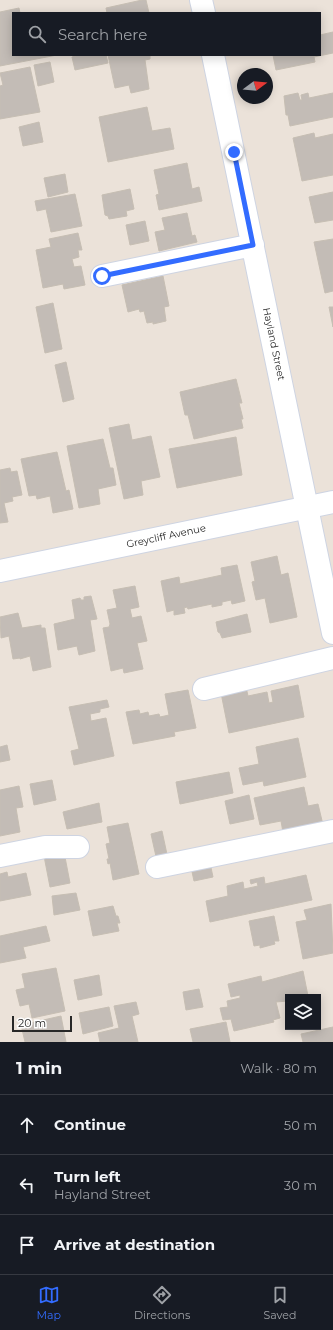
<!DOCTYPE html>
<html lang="en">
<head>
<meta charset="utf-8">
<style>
	:root { --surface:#171b24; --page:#20242c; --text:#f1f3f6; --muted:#9ea1a6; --line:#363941; --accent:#336cff }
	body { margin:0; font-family:Montserrat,sans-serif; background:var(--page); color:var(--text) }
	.controls { position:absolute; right:12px; bottom:12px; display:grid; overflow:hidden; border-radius:0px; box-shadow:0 2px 10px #0003 }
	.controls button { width:36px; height:36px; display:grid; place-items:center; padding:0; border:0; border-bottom:1px solid var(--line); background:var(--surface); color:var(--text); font:20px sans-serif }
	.compass { position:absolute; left:237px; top:68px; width:36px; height:36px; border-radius:50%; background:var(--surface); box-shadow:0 2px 10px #0003; rotate:74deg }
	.scale { position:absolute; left:12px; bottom:10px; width:60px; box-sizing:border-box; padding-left:4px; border:2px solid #282828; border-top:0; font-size:11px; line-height:14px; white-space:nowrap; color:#282828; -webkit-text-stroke:3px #fff; paint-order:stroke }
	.stop { position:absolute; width:12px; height:12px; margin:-9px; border:3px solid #336cff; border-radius:50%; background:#fff }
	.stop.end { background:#336cff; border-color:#fff; box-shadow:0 1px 4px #0008 }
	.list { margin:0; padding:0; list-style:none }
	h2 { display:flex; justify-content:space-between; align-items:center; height:52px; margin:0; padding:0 16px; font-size:17px }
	h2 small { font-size:13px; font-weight:400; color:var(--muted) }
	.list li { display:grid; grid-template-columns:26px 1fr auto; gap:12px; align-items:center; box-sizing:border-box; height:60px; padding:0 16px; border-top:1px solid var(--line) }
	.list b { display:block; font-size:15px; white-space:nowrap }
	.list p { margin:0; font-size:13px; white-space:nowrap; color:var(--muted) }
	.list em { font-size:13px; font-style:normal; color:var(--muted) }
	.icon { flex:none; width:22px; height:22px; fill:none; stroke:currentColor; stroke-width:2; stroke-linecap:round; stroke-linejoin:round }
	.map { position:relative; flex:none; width:333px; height:1042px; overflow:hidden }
	.search { position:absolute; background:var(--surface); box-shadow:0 2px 10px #0003; left:12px; right:12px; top:12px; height:44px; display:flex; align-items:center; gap:10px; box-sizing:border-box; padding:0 14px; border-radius:0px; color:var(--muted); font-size:15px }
	.sheet { height:232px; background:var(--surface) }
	nav { display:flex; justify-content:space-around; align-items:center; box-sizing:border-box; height:56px; border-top:1px solid var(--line); background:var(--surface); font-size:11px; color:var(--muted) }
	nav a { display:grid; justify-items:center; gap:2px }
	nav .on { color:var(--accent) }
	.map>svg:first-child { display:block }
	.building { fill:#c3bcb6; stroke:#c6beb3 }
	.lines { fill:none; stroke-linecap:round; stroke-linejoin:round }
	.minor-casing { stroke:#ced4e2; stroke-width:24 }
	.minor { stroke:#fff; stroke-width:22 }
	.route { stroke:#336cff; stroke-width:5 }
	.labels { text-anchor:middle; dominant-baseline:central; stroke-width:4; stroke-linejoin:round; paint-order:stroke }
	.street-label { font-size:10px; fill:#282828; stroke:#fff }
</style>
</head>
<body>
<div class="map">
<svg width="333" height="1042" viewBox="0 0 333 1042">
	<rect width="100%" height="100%" fill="#ebe2d9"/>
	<path class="building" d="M142 0H146L149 13H107L106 8Z
		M19 8 20 13H13V55H57L0 66V12Z
		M333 32V53L314 57 315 62 276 70 273 55H320V35Z
		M80 55H106L108 63 75 70 72 57Z
		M108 55H150V59L145 60 149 89 131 93 129 85 115 88Z
		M50 62 54 82 38 86 34 65Z
		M30 67 40 112 0 119V86L3 85 0 73Z
		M298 93 300 100H302L301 95 308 93 309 98 333 93V117L290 126 288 115H286L284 96Z
		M147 107 152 131 170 128 174 149 108 162 99 117Z
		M39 122 43 142 23 146 19 127Z
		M314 133 315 138 333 134V175L302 181 293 138Z
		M187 163 192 189 199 187 202 201 159 210 156 195 159 194 154 170Z
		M65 174 68 192 48 197 44 178Z
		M130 189 134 209 126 211 127 216 109 219 108 216 105 215 102 195Z
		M333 192V220L315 223 309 197Z
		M75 194 82 226 51 232 46 209 37 211 35 201Z
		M187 213 192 236 195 235 197 242 159 251 155 232 165 230 162 218Z
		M145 221 149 241 130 245 126 225Z
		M78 233 82 250H78L79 257 72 259 74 267 81 266 85 285 64 289 63 284 43 288 36 250 51 247 49 239Z
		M333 239V291L325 293 314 242Z
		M163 276 169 306 164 307 166 321 153 324V322L147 323 144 311 140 312 139 309 128 312 122 285Z
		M53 303 62 349 45 353 36 307Z
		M329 307H333V327Z
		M66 362 74 399 63 402 55 365Z
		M236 379 242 403H239L243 419H241L243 428 194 439 188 415H185L180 392Z
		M129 424 132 440 151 436 160 477 141 481 143 495 124 499 109 428Z
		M236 437 242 475 177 488 169 449Z
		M103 439 110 468H113L116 485 98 489 100 504 79 508 67 446Z
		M57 452 66 491 69 490 73 509 53 513 50 496 37 499 36 495 29 496 21 459Z
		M10 468 11 472 17 471 22 495 12 497 13 501 4 503 8 522 0 523V470Z
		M277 556 281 575 288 573 297 617 270 623 265 598 256 600 252 582 255 581 251 562Z
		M237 565 245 601 232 604 231 600 222 602V605L212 607V604L188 609 187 607 184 608 185 613 174 615V610L167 612 161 581 179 577 180 584 222 575 221 568Z
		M135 586 139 607 130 609 132 618 141 616 147 641 137 643 143 669 124 673 123 668 111 671 103 628 109 627 110 624 107 610 117 608 113 590Z
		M91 596 97 619 90 620 95 651 79 655 77 646 58 650 54 624 75 619 72 600 80 598 81 600H84V597Z
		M18 613 22 628 41 625V628H45L51 667 33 671 30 656 20 659V658L13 659 9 636 1 638 0 617Z
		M247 614 251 632 222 638 220 633 218 632 216 622Z
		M298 685 304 717 229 733 221 693 246 687 248 696 267 692 269 703 273 702 271 691Z
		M188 690 196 728 174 732 175 736 133 744 126 712 139 710 140 714 148 712 149 716 159 714 160 717 169 715 165 694Z
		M107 700 109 707 100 709V712L90 714 91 721 106 718 114 756 74 765 71 751 79 749 69 707Z
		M298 738 306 777 264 786 263 781 243 785 239 768 259 764 256 747Z
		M7 745 10 760 0 762V747Z
		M229 772 233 793 180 804 176 782Z
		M52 780 56 800 34 805 30 784Z
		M19 786 23 807 16 808 20 832 0 836V790Z
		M304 787 308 806 318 804 324 829 284 838 281 821 260 825 254 798Z
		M249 795 254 819 230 824 225 801Z
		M99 803 102 822 67 829 63 812Z
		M128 823 139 874 113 880 110 863 108 864 107 859H109L106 844 110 843 107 827Z
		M162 831 168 859 157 861 151 834Z
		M64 852 70 883 50 887 44 856Z
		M210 863 213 877 194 881 191 867Z
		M7 872 8 877 26 873 31 895 0 901V874Z
		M306 875 312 900 210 922 206 901 228 896 227 886 243 882 244 889 258 886 257 882 251 884 250 880 264 877 265 884Z
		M76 893 80 910 54 915 52 896Z
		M331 904 333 953 303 959 296 922 307 920 304 910Z
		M113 906 116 916H118L120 923H117L119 931 93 936 88 911Z
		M274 916 279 941H274L275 944 260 948V945L254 946 249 921Z
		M46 926 50 941 23 947 26 958 0 963V936Z
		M56 968 65 1011 32 1018 29 1004 20 1006 16 990 25 988 22 974Z
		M303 971 308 996 288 997V1001L276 1002 280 1018 273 1020 274 1022 234 1031 231 1019 223 1020 220 1008 228 1007 227 1001 240 998V995L231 997 228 984 261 976 262 982Z
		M99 975 102 995 78 1000 74 980Z
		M199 989 203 1007 186 1010 183 992Z
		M136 1002 139 1014 132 1016 138 1042H100L98 1033 119 1028 114 1006Z
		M109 1007 113 1026 83 1034 79 1013Z
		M61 1016 66 1042H25L21 1025Z
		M226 1022 230 1042H193L190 1029Z
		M333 1027V1042H303L301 1034Z"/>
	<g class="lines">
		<defs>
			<path id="minor" d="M201 0 204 13
				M213 55 333 633
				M102 276 253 245
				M0 571 333 502
				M204 689 333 658
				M0 856 45 847H78
				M157 867 333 831"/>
		</defs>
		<use href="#minor" class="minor-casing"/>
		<use href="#minor" class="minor"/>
	</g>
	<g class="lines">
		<path class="route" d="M102 276 253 245 234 152"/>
	</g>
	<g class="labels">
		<g class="street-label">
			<text transform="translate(274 344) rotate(78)">Hayland Street</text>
			<text transform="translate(166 536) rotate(-12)">Greycliff Avenue</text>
		</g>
	</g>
</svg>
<div class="controls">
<button><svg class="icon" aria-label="layers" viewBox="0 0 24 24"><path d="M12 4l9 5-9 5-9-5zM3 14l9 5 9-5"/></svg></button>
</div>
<svg class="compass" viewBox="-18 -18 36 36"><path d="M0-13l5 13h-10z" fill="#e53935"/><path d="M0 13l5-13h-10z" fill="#9ea1a6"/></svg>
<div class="scale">20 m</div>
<div class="stop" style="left:102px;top:276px"></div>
<div class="stop end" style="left:234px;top:152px"></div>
<div class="search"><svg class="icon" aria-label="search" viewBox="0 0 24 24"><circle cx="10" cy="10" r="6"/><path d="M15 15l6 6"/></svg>Search here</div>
</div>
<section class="sheet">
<h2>1 min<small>Walk · 80 m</small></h2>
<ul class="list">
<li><svg class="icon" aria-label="ahead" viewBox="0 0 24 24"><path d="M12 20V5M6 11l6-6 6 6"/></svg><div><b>Continue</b></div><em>50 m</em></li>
<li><svg class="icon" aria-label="left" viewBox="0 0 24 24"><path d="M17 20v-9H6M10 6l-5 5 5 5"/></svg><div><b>Turn left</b><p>Hayland Street</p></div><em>30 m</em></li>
<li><svg class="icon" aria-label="arrive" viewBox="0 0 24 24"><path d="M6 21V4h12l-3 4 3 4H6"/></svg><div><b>Arrive at destination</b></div></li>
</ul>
</section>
<nav>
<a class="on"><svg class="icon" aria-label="map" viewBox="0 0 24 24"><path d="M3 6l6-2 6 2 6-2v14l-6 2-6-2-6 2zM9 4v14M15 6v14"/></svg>Map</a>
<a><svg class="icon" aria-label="directions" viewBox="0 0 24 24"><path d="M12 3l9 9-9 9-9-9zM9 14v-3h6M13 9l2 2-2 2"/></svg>Directions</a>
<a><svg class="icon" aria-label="saved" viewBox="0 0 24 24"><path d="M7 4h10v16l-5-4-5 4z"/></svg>Saved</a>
</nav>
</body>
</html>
